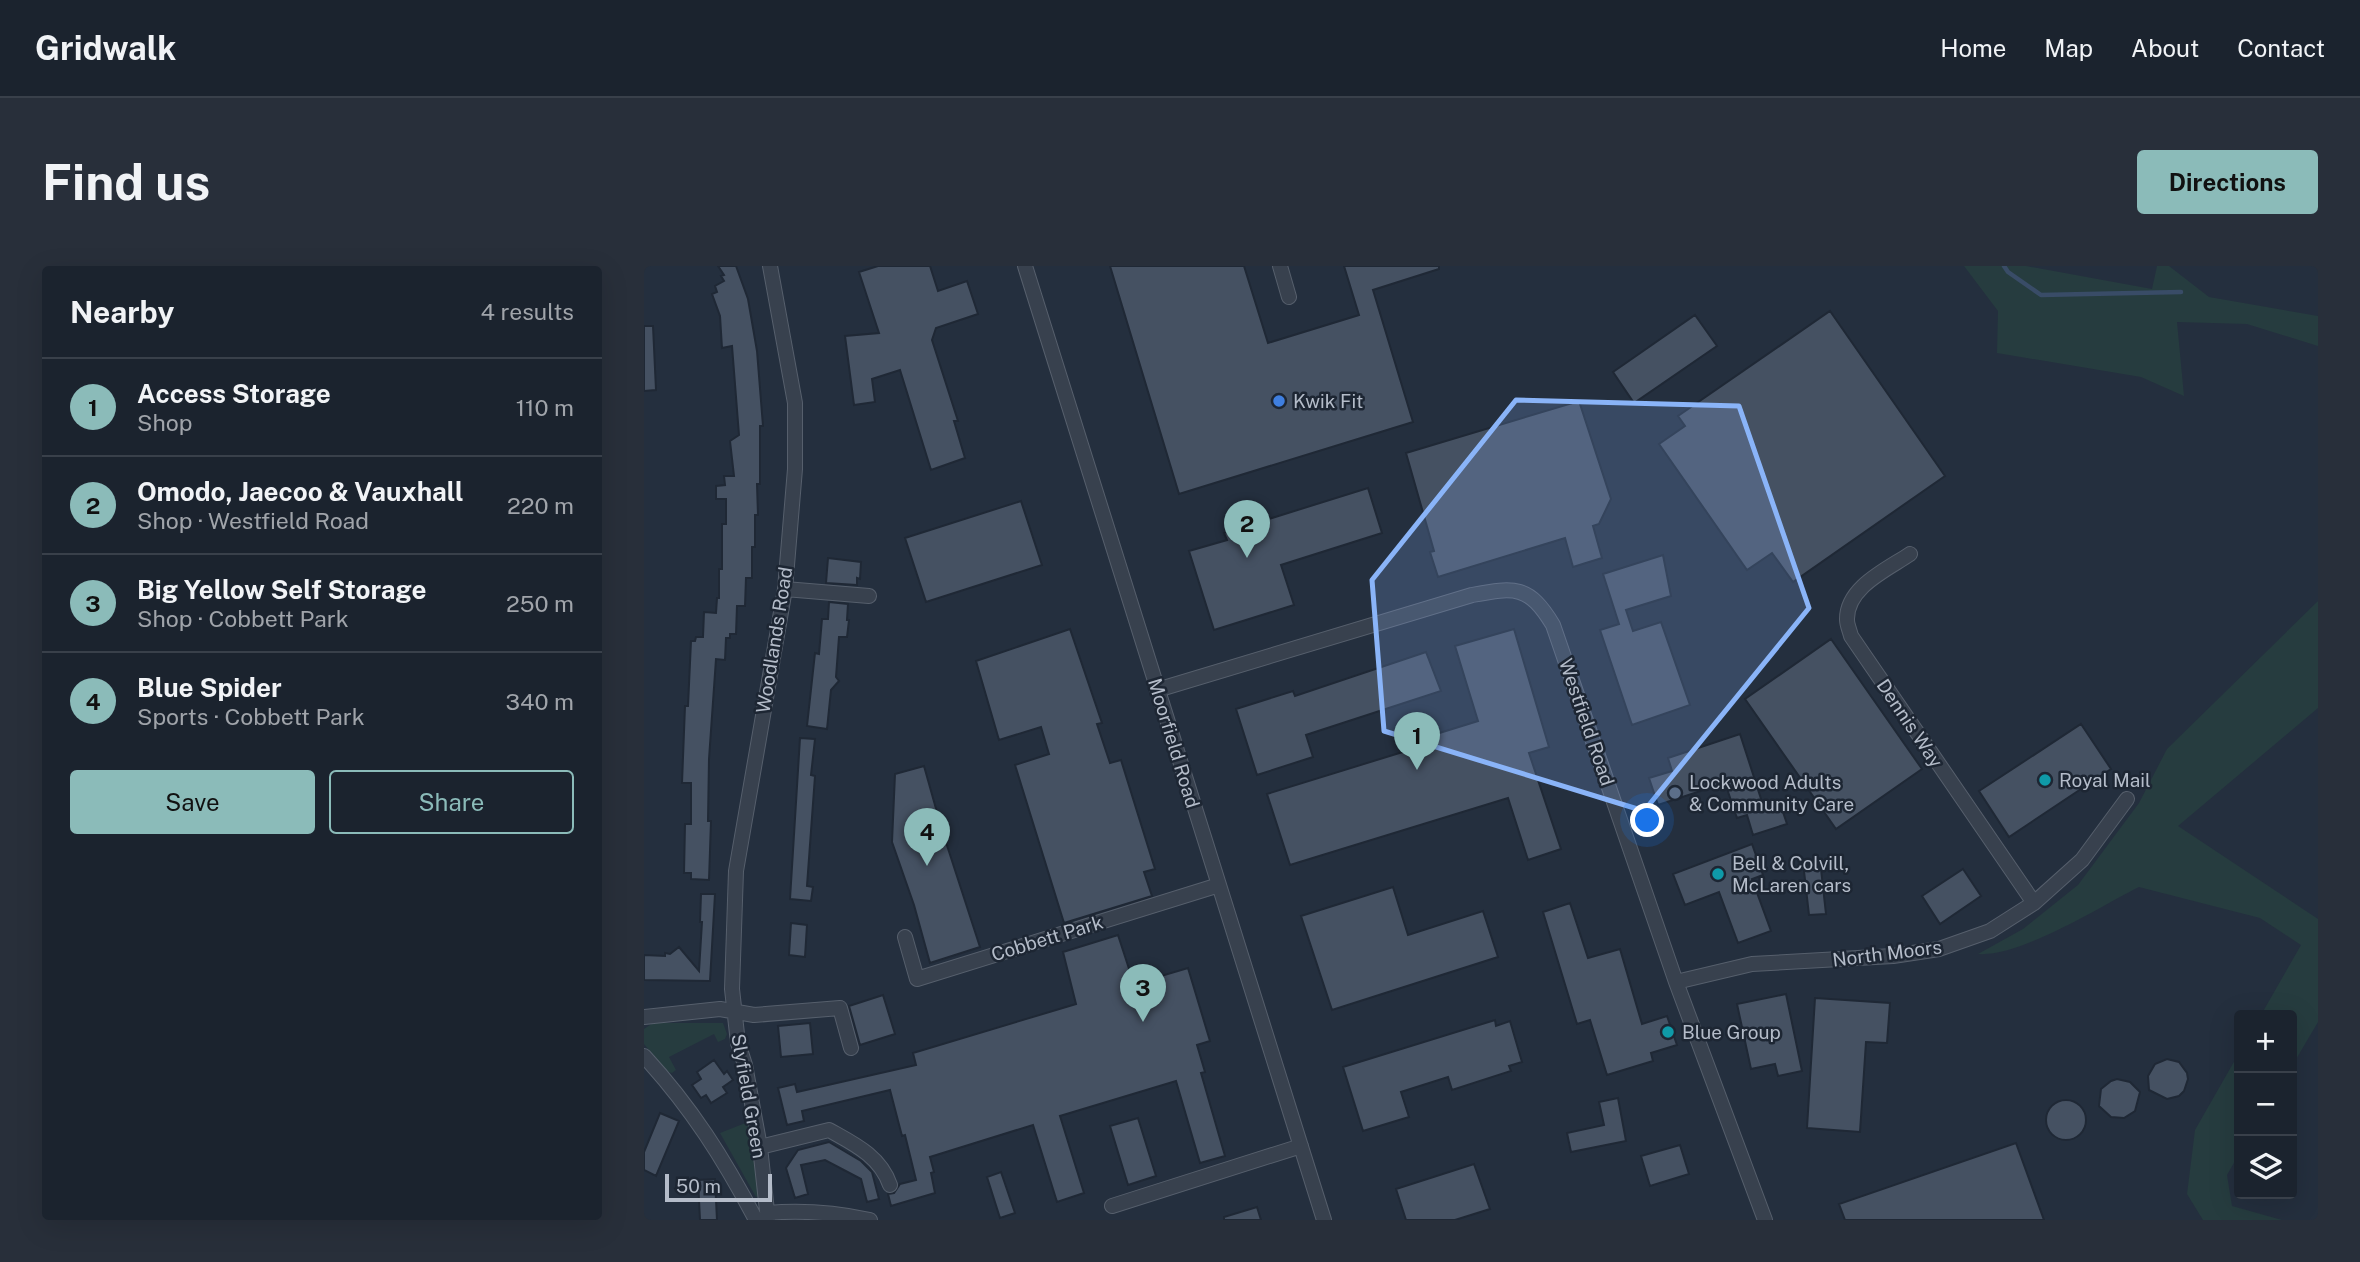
<!DOCTYPE html>
<html lang="en">
<head>
<meta charset="utf-8">
<style>
	:root { --surface:#1b232e; --page:#282f3a; --text:#f1f3f6; --muted:#a0a4aa; --line:#39404a; --accent:#8bbbb9 }
	body { margin:0; font-family:"Public Sans",sans-serif; background:var(--page); color:var(--text) }
	.controls { position:absolute; right:21px; bottom:21px; display:grid; overflow:hidden; border-radius:7px; box-shadow:0 7px 28px #0002 }
	.controls button { width:63px; height:63px; display:grid; place-items:center; padding:0; border:0; border-bottom:2px solid var(--line); background:var(--surface); color:var(--text); font:35px sans-serif }
	.scale { position:absolute; left:21px; bottom:18px; width:107px; box-sizing:border-box; padding-left:7px; border:4px solid #b4bcc9; border-top:0; font-size:19px; line-height:24px; white-space:nowrap; color:#b4bcc9; -webkit-text-stroke:5px #1d2633; paint-order:stroke }
	.you { position:absolute; left:1004px; top:555px; width:24px; height:24px; margin:-18px; border:5px solid #fff; border-radius:50%; background:#1a73e8; box-shadow:0 0 0 10px #1a73e833 }
	.badge { display:grid; place-items:center; width:46px; height:46px; border-radius:50%; background:var(--accent); color:#111; font-size:23px; font-weight:700 }
	.pin { position:absolute; translate:-50% -58px; filter:drop-shadow(0 2px 4px #0008) }
	.pin::after { content:''; position:absolute; top:37px; width:24px; height:21px; background:inherit; clip-path:polygon(0 0,100% 0,50% 100%) }
	.list { margin:0; padding:0; list-style:none }
	h2 { display:flex; justify-content:space-between; align-items:center; height:91px; margin:0; padding:0 28px; font-size:30px }
	h2 small { font-size:23px; font-weight:400; color:var(--muted) }
	.list li { display:grid; grid-template-columns:46px 1fr auto; gap:21px; align-items:center; box-sizing:border-box; height:98px; padding:0 28px; border-top:2px solid var(--line) }
	.list b { display:block; font-size:26px; white-space:nowrap }
	.list p { margin:0; font-size:23px; white-space:nowrap; color:var(--muted) }
	.list em { font-size:23px; font-style:normal; color:var(--muted) }
	.actions { display:flex; gap:14px; padding:21px 28px }
	.actions a { flex:1; padding:16px 0; border:2px solid var(--accent); border-radius:7px; text-align:center; font-size:24px; color:var(--accent) }
	.actions .main { background:var(--accent); color:#111 }
	.icon { flex:none; width:38px; height:38px; fill:none; stroke:currentColor; stroke-width:2; stroke-linecap:round; stroke-linejoin:round }
	.map { position:relative; flex:none; width:1674px; height:954px; overflow:hidden; border-radius:7px }
	header { display:flex; align-items:center; gap:42px; box-sizing:border-box; height:98px; padding:0 35px; background:var(--surface); border-bottom:2px solid var(--line) }
	header strong { font-size:33px }
	nav { display:flex; gap:38px; margin-inline-start:auto; font-size:24px }
	.intro { display:flex; align-items:center; justify-content:space-between; box-sizing:border-box; height:168px; padding:0 42px }
	h1 { margin:0; font-size:49px }
	.button { padding:18px 32px; border-radius:7px; background:var(--accent); color:#111; font-size:24px; font-weight:700 }
	main { display:flex; gap:42px; padding:0 42px }
	aside { flex:1; background:var(--surface); border-radius:7px; box-shadow:0 7px 28px #0002 }
	.map>svg:first-child { display:block }
	.green { fill:#263c3f }
	.lines { fill:none; stroke-linecap:round; stroke-linejoin:round }
	.stream { stroke:#394c67; stroke-width:4.5 }
	.building { fill:#455162; stroke:#1f2835; stroke-width:2 }
	.minor-casing { stroke:#565f6c; stroke-width:16 }
	.minor { stroke:#38414e; stroke-width:14 }
	.marked { fill:#8ab4f8; fill-opacity:0.2; stroke:#8ab4f8; stroke-width:5; stroke-linejoin:round }
	.shop-dot { fill:#3f7fe0; stroke:#1d2633; stroke-width:2.5 }
	.culture-dot { fill:#0f9aa8; stroke:#1d2633; stroke-width:2.5 }
	.service-dot { fill:#5c6f8a; stroke:#1d2633; stroke-width:2.5 }
	.labels { text-anchor:middle; dominant-baseline:central; stroke-width:5; stroke-linejoin:round; paint-order:stroke }
	.poi-label { font-size:19px; fill:#b4bcc9; stroke:#1d2633; text-anchor:start }
	.street-label { font-size:19px; fill:#b4bcc9; stroke:#1d2633 }
</style>
</head>
<body>
<header>
<strong>Gridwalk</strong>
<nav><a>Home</a><a>Map</a><a>About</a><a>Contact</a></nav>
</header>
<div class="intro"><h1>Find us</h1><a class="button">Directions</a></div>
<main>
<aside>
<h2>Nearby<small>4 results</small></h2>
<ul class="list">
<li><span class="badge">1</span><div><b>Access Storage</b><p>Shop</p></div><em>110 m</em></li>
<li><span class="badge">2</span><div><b>Omodo, Jaecoo &amp; Vauxhall</b><p>Shop · Westfield Road</p></div><em>220 m</em></li>
<li><span class="badge">3</span><div><b>Big Yellow Self Storage</b><p>Shop · Cobbett Park</p></div><em>250 m</em></li>
<li><span class="badge">4</span><div><b>Blue Spider</b><p>Sports · Cobbett Park</p></div><em>340 m</em></li>
</ul>
<div class="actions"><a class="main">Save</a><a>Share</a></div>
</aside>
<div class="map">
<svg width="1674" height="954" viewBox="0 0 1674 954">
	<rect width="100%" height="100%" fill="#242f3e"/>
	<path class="green" d="M1320 0H1382L1508 23 1513 0H1525L1565 31 1674 50V80L1603 58 1533 56 1540 130 1497 111 1353 87 1354 45Z
		M1674 335V442L1534 560 1674 653V756L1648 800V749H1617L1657 679 1616 652 1495 621C1455 641 1377 691 1334 688L1379 663 1434 619 1495 537 1523 483Z
		M9 757H79L83 768 81 773 74 776 70 768 25 791 32 804 28 807 22 805 0 778V763Z
		M1595 787V888L1583 909 1588 940 1638 954H1559L1543 928 1551 864Z
		M104 856 116 930 112 931 76 867Z"/>
	<g class="lines">
		<path class="stream" d="M1360 0 1364 6 1397 29 1537 26"/>
	</g>
	<path class="building" d="M74 0H92L104 33 113 85 119 160H116V218H113L114 249H111V281H108V312H102L101 340H93L92 368H86V372H82L81 394 72 393 65 493 64 555H67L65 614 47 613V607H40L41 558H47V517H38L41 440H44L47 375H51L52 371H59L60 346 72 347 73 332H75V303H78V258H82V233H72V220L81 219 80 210H90L86 175 95 169 88 80 78 82 76 50 68 28 73 26 71 20 80 15 77 10 80 9Z
		M234 0H286L294 25 323 15 334 48 292 62 288 74 314 155H310L321 192 287 204 256 104 228 113 231 136 210 139 201 70 235 67 215 6Z
		M466 0H600L624 77 715 49 700 0H795V3L729 24 769 156 535 228Z
		M1186 45 1301 210 1149 316 1128 287 1103 304 1015 178 1041 160 1034 150Z
		M1051 49 1073 80 990 137 969 106Z
		M0 60H9L12 124 0 125Z
		M935 135 967 233 955 258 949 260 958 292 929 301 921 272 794 311 786 286 790 285 762 187Z
		M724 222 738 267 637 299 650 339 570 364 545 285 583 274 580 267Z
		M377 235 398 299 282 336 261 272Z
		M1019 289 1027 330 982 344 989 365 1017 356 1046 439 988 459 956 364 975 358 959 308Z
		M184 292 217 296 216 313 213 312V319L182 317Z
		M185 336 204 338 203 354H205L203 371H195L192 411 195 415 187 424 183 463 163 460 171 387 175 388 178 353H184Z
		M426 363 458 457 453 458 466 497 477 494 511 603 500 606 508 630 420 657 371 499 405 488 397 461 355 474 332 395Z
		M870 363 905 481 885 487 917 583 884 594 864 532 646 599 623 528 778 480 776 473 834 455 811 380Z
		M1187 373 1278 503 1192 563 1101 433Z
		M782 386 797 425 662 469 669 491 613 509 592 443 649 425 651 430Z
		M1437 458 1467 503 1365 571 1335 525Z
		M1096 468 1120 542 1136 537 1143 558 1109 569 1103 549 1093 552 1081 517 1014 539 1005 512 1028 505 1024 492Z
		M156 472 171 473 167 509 171 510 163 620 169 621 167 635 146 633Z
		M280 500 298 564 336 681 286 697 270 639 248 576 251 508Z
		M1108 578 1119 609 1108 613 1127 665 1094 677 1075 626 1041 639 1029 608Z
		M1177 603 1182 648 1165 649 1160 605Z
		M1319 603 1337 630 1296 658 1278 630Z
		M749 621 764 669 839 645 854 691 688 744 657 650Z
		M57 628H71L66 715 0 714V689L21 690V687L26 688 35 681 55 705 58 656H56Z
		M926 637 944 692 976 683 998 758 1023 750 1033 779 1007 787 1009 795 963 809 946 754 933 758 899 646Z
		M147 657 163 659 161 691 145 689Z
		M474 669 490 718 544 702 566 775 553 779 561 806 557 807 581 890 556 897 532 815 416 850 440 927 413 936 389 859 286 891 290 906 287 907 291 927 247 940 244 928 250 927 256 918 272 914 261 869 258 870 246 824 158 845 160 855 143 859 134 822 151 818 153 826 272 799 269 787 432 738 419 686Z
		M1142 728 1158 805 1134 810 1131 798 1107 803 1093 738Z
		M239 729 251 768 216 779 205 740Z
		M1171 732 1246 737 1243 777 1222 776 1216 866 1163 862Z
		M851 754 852 760 866 755 878 796 865 800 867 805 808 824 804 811 757 826 765 851 719 865 699 801Z
		M166 757 169 788 137 791 134 760Z
		M1523 793 1535 796 1543 807 1544 813 1540 825 1535 830 1523 833 1505 824 1504 810 1511 798Z
		M70 794 80 808 83 805 89 814 79 821 83 827 67 837 62 829 57 832 48 819 57 813 53 806Z
		M1473 813 1486 816 1496 826 1491 845 1480 852 1467 851 1455 840 1457 823 1467 815Z
		M974 832 982 875 927 886 923 867 960 859 955 836Z
		M1402 854a20 20 0 1 1 40 0a20 20 0 1 1-40 0Z
		M16 847 35 855 12 910 0 904V886Z
		M494 852 512 910 484 919 466 860Z
		M185 876 217 895 228 906 235 933 223 936 217 913 181 894 157 899 164 928 151 932 142 902 154 884Z
		M1372 877 1400 954H1201L1195 938Z
		M1036 879 1045 908 1006 920 997 890Z
		M830 898 846 943 811 954H762L752 923Z
		M357 906 371 947 356 952 343 911Z
		M71 913 73 954H56L54 914Z
		M613 941 617 954H580V951Z"/>
	<g class="lines">
		<defs>
			<path id="minor" d="M381 0 680 954
				M636 0 645 31
				M1266 288C1244 303 1202 321 1203 354 1203 359 1206 365 1207 370L1390 637
				M141 323 225 330
				M513 424 828 329C871 321 885 319 909 359L1032 716 1121 954
				M261 671 273 713 575 619
				M1032 716 1108 698 1249 690 1295 683 1346 665 1390 637 1438 594 1483 533
				M0 751 76 743 110 749 196 742 207 782
				M0 790C47 841 80 893 112 954
				M116 881 185 864C210 878 236 890 246 919
				M468 940 657 880
				M124 947C158 944 193 947 226 954
				M124 954 116 881 101 799 94 777 88 723 92 605 141 323 151 203V137L126 0"/>
		</defs>
		<use href="#minor" class="minor-casing"/>
		<use href="#minor" class="minor"/>
	</g>
	<path class="marked" d="M872 134 1095 140 1165 342 1000 545 740 465 728 314Z"/>
	<circle class="shop-dot" cx="635" cy="135" r="7"/>
	<g class="culture-dot">
		<circle cx="1401" cy="514" r="7"/>
		<circle cx="1074" cy="608" r="7"/>
		<circle cx="1024" cy="766" r="7"/>
	</g>
	<circle class="service-dot" cx="1031" cy="527" r="7"/>
	<g class="labels">
		<g class="poi-label">
			<text x="649" y="135">Kwik Fit</text>
			<text x="1415" y="514">Royal Mail</text>
			<text x="1045" y="516">Lockwood Adults<tspan x="1045" dy="22">&amp; Community Care</tspan></text>
			<text x="1088" y="597">Bell &amp; Colvill,<tspan x="1088" dy="22">McLaren cars</tspan></text>
			<text x="1038" y="766">Blue Group</text>
		</g>
		<g class="street-label">
			<text transform="translate(130 374) rotate(-81)">Woodlands Road</text>
			<text transform="translate(943 456) rotate(71)">Westfield Road</text>
			<text transform="translate(1266 457) rotate(56)">Dennis Way</text>
			<text transform="translate(530 477) rotate(73)">Moorfield Road</text>
			<text transform="translate(403 672) rotate(-17)">Cobbett Park</text>
			<text transform="translate(1243 687) rotate(-7)">North Moors</text>
			<text transform="translate(105 830) rotate(80)">Slyfield Green</text>
		</g>
	</g>
</svg>
<div class="controls">
<button>+</button>
<button>−</button>
<button><svg class="icon" aria-label="layers" viewBox="0 0 24 24"><path d="M12 4l9 5-9 5-9-5zM3 14l9 5 9-5"/></svg></button>
</div>
<div class="scale">50 m</div>
<div class="you"></div>
<div class="pin badge" style="left:773px;top:504px">1</div>
<div class="pin badge" style="left:603px;top:292px">2</div>
<div class="pin badge" style="left:499px;top:756px">3</div>
<div class="pin badge" style="left:283px;top:600px">4</div>
</div>
</main>
</body>
</html>
